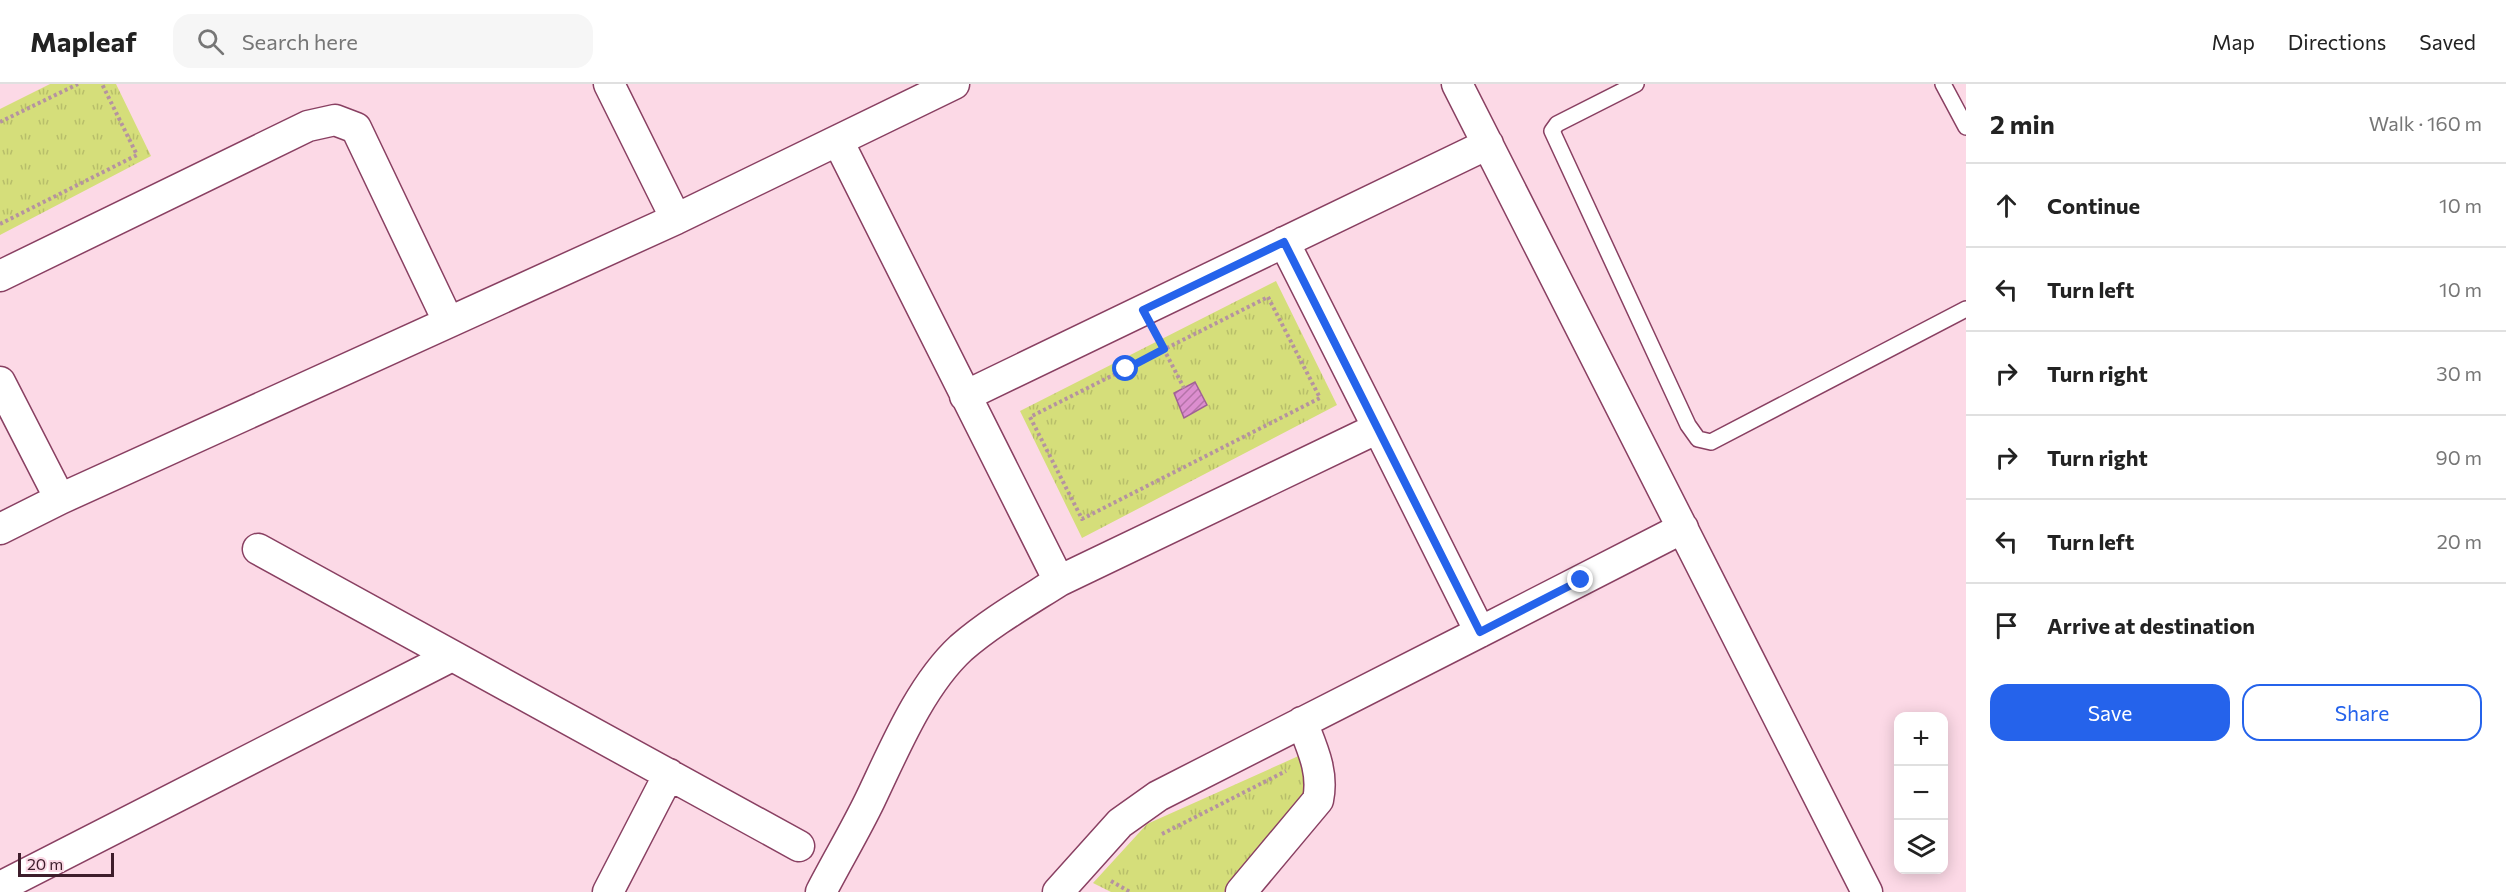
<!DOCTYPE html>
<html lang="en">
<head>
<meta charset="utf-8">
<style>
	:root { --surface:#fff; --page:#f6f6f6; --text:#222; --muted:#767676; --line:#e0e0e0; --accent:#2563eb }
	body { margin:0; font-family:Commissioner,sans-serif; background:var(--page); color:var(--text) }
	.controls { position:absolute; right:18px; bottom:18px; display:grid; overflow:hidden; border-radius:12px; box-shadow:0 3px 15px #0003 }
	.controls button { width:54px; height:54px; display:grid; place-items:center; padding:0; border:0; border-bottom:2px solid var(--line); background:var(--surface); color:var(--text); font:30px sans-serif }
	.scale { position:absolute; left:18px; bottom:15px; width:96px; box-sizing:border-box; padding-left:6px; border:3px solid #3d1d2b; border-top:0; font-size:16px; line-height:21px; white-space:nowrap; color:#3d1d2b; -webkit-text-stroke:4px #fcd9e6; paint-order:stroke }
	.stop { position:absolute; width:18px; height:18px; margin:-14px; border:4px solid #2563eb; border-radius:50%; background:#fff }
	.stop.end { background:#2563eb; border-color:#fff; box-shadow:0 2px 6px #0008 }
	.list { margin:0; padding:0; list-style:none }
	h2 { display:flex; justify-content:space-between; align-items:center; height:78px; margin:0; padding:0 24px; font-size:26px }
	h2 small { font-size:20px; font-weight:400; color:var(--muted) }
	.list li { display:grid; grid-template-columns:39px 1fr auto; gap:18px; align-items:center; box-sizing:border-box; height:84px; padding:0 24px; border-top:2px solid var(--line) }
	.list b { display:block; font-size:22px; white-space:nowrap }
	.list em { font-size:20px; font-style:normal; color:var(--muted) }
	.actions { display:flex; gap:12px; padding:18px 24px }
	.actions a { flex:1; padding:14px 0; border:2px solid var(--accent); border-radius:18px; text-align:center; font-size:21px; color:var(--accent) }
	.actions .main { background:var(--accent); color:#fff }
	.icon { flex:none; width:33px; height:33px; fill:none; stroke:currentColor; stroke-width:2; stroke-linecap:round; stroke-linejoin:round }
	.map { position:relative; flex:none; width:1966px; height:808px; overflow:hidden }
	header { display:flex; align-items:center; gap:36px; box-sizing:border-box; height:84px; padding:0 30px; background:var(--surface); border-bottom:2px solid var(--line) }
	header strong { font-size:28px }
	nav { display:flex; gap:33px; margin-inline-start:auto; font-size:21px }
	.search { width:420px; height:54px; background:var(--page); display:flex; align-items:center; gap:15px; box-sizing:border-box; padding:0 21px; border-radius:18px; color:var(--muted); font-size:22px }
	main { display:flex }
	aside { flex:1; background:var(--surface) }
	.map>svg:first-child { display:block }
	.park { fill:url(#park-tufts) }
	.building { fill:url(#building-hatch); stroke:#a06195; stroke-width:1.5 }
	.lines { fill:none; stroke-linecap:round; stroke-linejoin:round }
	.lane-casing { stroke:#894062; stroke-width:18 }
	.street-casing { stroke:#894062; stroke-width:33 }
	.path { stroke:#b593a0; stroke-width:4; stroke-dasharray:3 3; stroke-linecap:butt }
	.lane { stroke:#fff; stroke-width:15 }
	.street { stroke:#fff; stroke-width:30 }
	.route { stroke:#2563eb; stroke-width:8 }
</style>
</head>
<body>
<header>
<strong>Mapleaf</strong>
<div class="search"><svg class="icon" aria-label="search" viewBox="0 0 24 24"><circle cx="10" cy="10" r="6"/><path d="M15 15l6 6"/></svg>Search here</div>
<nav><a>Map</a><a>Directions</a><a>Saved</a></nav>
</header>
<main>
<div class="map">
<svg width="1966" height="808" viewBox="0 0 1966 808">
	<defs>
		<pattern id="park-tufts" width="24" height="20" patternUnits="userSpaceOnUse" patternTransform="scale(1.5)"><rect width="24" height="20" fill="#d5de7a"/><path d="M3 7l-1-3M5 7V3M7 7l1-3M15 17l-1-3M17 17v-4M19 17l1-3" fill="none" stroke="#b8be6a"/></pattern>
		<pattern id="building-hatch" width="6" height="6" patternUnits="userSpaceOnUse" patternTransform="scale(1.5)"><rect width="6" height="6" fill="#dc8ecf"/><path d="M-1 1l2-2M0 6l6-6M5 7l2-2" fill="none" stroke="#b473a8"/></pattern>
	</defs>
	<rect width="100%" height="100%" fill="#fcd9e6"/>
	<path class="park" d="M50 0H116L151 72 0 151V25Z
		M1276 197 1337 321 1082 454 1020 327Z
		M1303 670 1309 703 1224 808H1111L1093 799 1147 740Z"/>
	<path class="building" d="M1195 298 1207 321 1184 334 1174 309Z"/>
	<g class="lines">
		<defs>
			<path id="lane" d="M1636 0 1557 40 1552 47 1688 341 1698 355 1711 358 1966 225
				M1943 0 1966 43"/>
			<path id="street" d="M609 0 676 135
				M1457 0 1867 808
				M0 192 308 42 335 36 356 44 448 237
				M0 298 60 415
				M965 312 1488 60
				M1378 344 1480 548 1683 444
				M0 445 60 415 676 135 954 0
				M258 465 799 762
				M1059 497 1378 344 1284 158
				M0 803 452 572
				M608 808 669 690
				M821 808C837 777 855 747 870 716 894 666 920 602 961 564 991 538 1026 518 1059 497L838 57
				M1058 808 1120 739 1158 712 1480 548
				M1241 808 1318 716C1324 688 1312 664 1302 638"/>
		</defs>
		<use href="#lane" class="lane-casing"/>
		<use href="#street" class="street-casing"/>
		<path class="path" d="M0 38 78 0
			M0 140 137 71 102 0
			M1268 213 1320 314 1082 435 1030 333Z
			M1158 254 1184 304
			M1162 750 1286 687
			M1111 797 1130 808"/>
		<use href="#lane" class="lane"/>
		<use href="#street" class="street"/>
	</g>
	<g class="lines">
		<path class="route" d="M1126 285 1164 265 1143 226 1284 158 1480 548 1581 496"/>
	</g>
</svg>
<div class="controls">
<button>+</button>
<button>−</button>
<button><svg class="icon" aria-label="layers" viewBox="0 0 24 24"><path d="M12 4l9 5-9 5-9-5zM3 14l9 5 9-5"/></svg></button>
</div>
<div class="scale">20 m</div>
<div class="stop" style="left:1126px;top:285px"></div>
<div class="stop end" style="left:1581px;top:496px"></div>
</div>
<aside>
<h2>2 min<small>Walk · 160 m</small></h2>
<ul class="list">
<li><svg class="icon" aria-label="ahead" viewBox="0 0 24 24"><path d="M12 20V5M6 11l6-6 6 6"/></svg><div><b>Continue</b></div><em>10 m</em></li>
<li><svg class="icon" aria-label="left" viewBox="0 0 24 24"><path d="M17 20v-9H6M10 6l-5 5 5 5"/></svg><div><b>Turn left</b></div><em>10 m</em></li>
<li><svg class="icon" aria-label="right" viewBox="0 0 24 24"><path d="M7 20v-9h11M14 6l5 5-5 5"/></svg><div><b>Turn right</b></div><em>30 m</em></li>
<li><svg class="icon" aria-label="right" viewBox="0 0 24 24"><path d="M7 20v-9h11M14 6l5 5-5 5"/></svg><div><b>Turn right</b></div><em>90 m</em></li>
<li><svg class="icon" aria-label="left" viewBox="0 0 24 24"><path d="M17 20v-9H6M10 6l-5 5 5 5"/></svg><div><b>Turn left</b></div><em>20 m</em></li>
<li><svg class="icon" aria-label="arrive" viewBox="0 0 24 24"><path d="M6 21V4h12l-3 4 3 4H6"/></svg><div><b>Arrive at destination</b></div></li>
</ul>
<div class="actions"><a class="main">Save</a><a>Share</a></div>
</aside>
</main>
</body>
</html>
